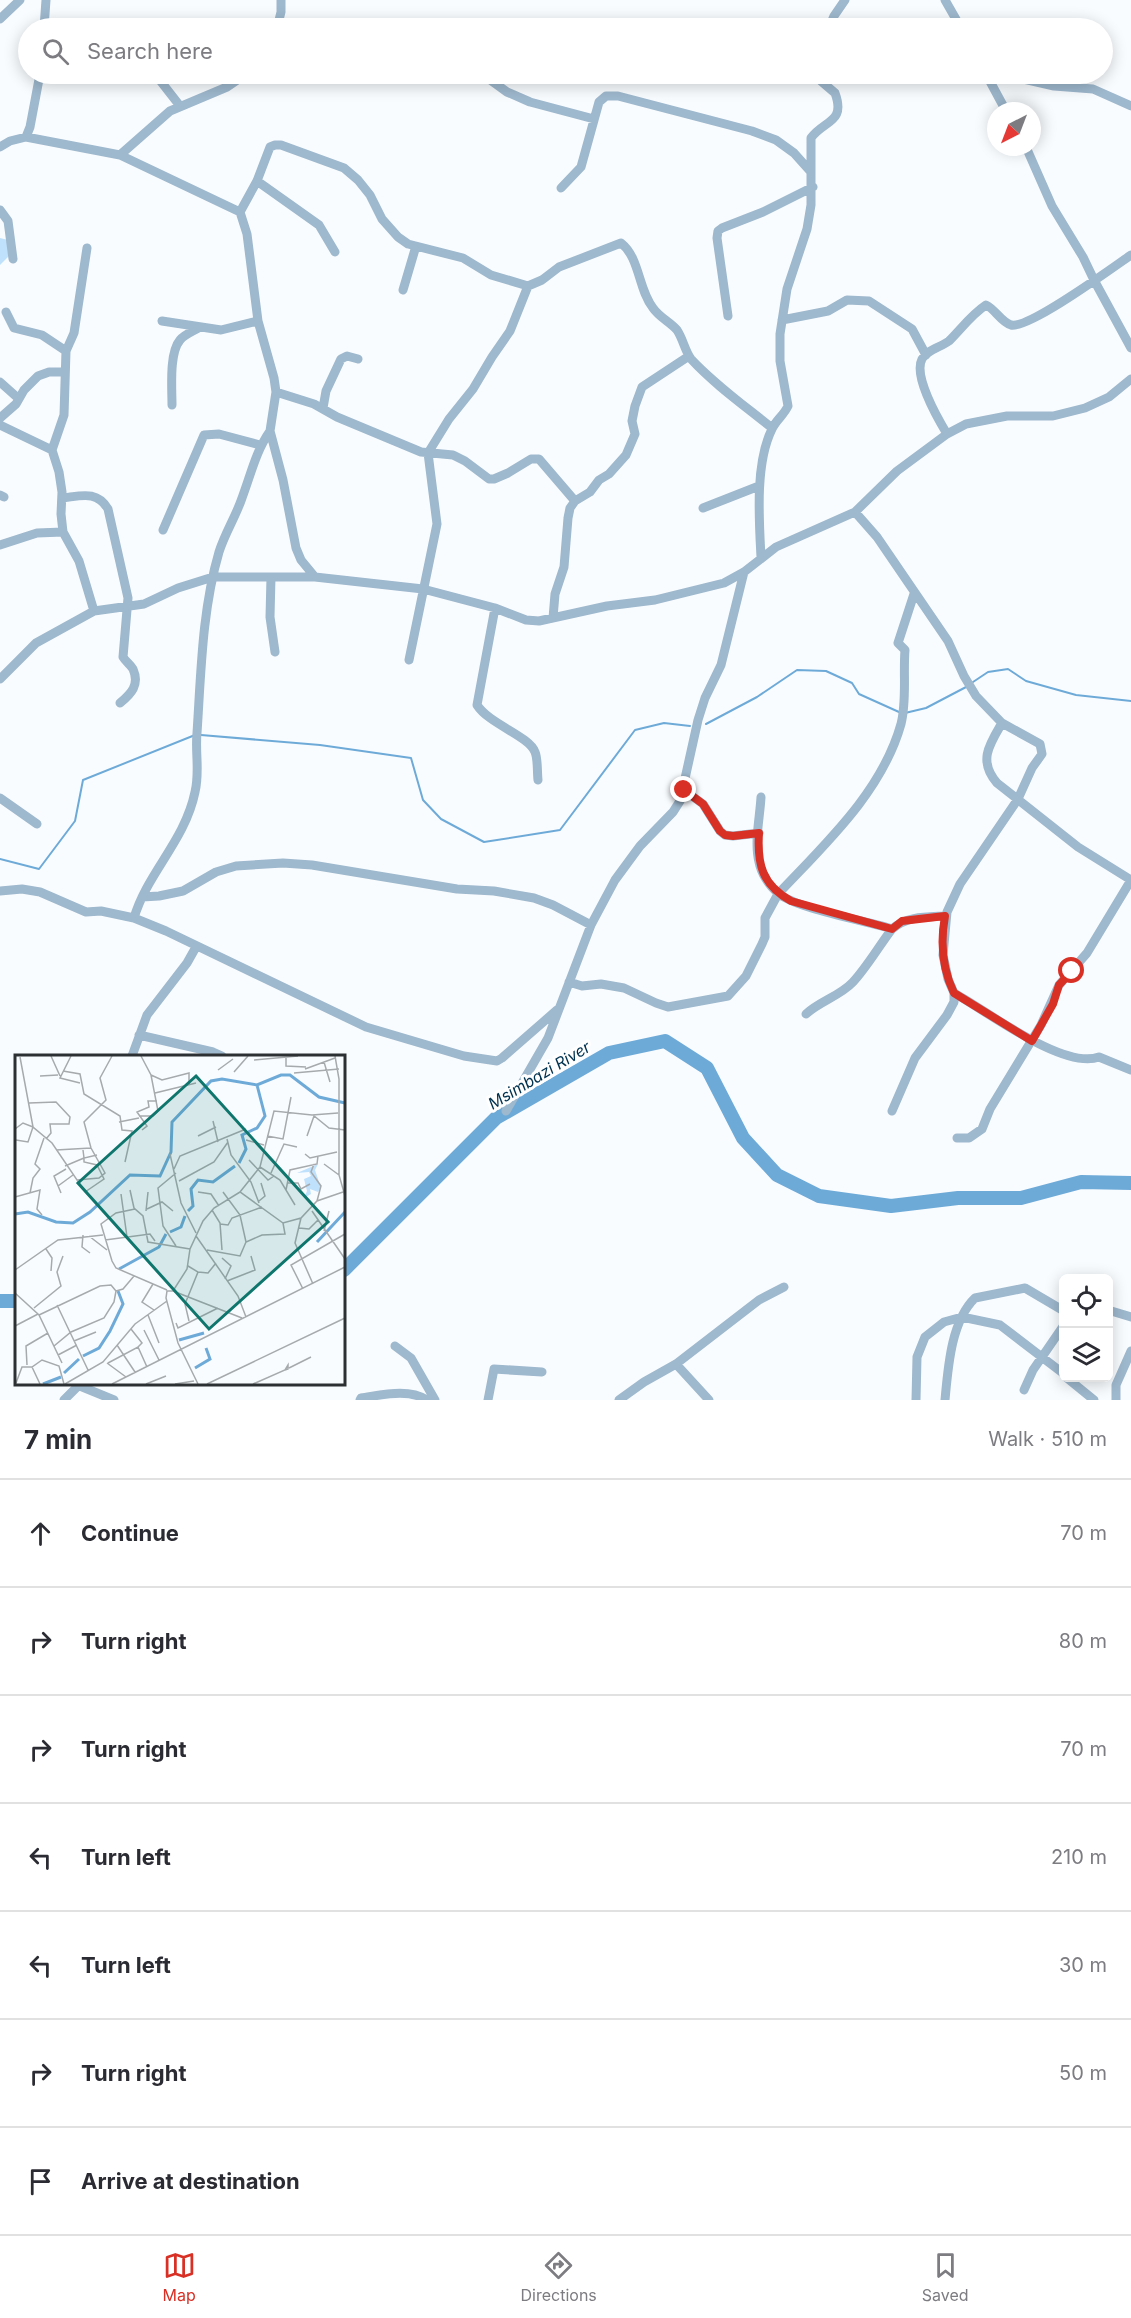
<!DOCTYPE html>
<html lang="en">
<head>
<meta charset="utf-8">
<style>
	:root { --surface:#fff; --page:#f2f2f3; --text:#2b2b33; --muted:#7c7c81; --line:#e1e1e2; --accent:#d93025 }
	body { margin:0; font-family:Inter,sans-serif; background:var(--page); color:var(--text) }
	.controls { position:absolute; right:18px; bottom:18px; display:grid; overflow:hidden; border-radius:9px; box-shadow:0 3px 15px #0003 }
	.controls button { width:54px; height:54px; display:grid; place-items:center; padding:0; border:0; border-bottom:2px solid var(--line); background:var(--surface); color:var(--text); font:30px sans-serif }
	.compass { position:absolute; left:987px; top:102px; width:54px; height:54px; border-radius:50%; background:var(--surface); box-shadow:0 3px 15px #0003; rotate:222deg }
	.stop { position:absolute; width:18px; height:18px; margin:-14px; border:4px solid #d93025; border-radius:50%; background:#fff }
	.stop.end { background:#d93025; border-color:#fff; box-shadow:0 2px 6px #0008 }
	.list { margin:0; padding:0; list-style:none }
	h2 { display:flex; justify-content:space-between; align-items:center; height:78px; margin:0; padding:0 24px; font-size:26px }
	h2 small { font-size:20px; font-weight:400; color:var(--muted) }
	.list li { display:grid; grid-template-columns:39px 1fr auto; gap:18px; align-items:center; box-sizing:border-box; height:108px; padding:0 24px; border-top:2px solid var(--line) }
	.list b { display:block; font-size:22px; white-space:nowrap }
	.list em { font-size:20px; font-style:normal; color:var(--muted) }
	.icon { flex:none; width:33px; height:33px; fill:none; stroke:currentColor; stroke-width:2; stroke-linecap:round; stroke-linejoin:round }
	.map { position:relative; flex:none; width:1131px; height:1400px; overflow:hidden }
	.search { position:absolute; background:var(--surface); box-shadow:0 3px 15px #0003; left:18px; right:18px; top:18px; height:66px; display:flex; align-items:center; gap:15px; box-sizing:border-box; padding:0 21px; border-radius:33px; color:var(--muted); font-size:22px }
	.sheet { height:834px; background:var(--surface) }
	nav { display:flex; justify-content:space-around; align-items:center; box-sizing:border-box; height:84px; border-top:2px solid var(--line); background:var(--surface); font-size:16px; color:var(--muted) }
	nav a { display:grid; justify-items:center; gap:3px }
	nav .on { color:var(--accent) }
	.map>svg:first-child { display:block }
	.grass { fill:#bfe1fb }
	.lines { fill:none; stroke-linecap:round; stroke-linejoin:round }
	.stream { stroke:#6eaad8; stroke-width:2 }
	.river { stroke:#6eaad8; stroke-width:14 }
	.minor { stroke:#9eb8cd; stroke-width:9 }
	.route { stroke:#d93025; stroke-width:8 }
	.labels { text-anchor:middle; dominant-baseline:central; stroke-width:6; stroke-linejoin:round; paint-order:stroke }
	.water-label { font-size:16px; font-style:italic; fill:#003250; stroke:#fff }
	.inset-river { fill:none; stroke:#6eaad8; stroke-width:3 }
	.inset-road { fill:none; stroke:#a7aaad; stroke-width:1.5 }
	.view { fill:#0f766e; fill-opacity:0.15; stroke:#0f766e; stroke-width:3 }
	.inset-edge { fill:none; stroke:#2d3032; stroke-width:3 }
</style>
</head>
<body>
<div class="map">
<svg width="1131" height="1400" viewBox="0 0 1131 1400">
	<rect width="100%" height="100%" fill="#f9fcff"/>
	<path class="grass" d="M0 238 8 240V257L0 265Z"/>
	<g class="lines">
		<path class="stream" d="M1027 74 1037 78
			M973 682 988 672 1008 669 1026 681 1076 695 1131 701
			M905 713 926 708 968 686
			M706 724 757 697 797 670 826 671 852 683 859 694 899 712
			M201 735 320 745 411 758 423 800 441 819 484 842 560 830 635 730 664 723 690 726
			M0 859 39 869 75 821 83 780 195 735"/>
		<path class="river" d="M344 1270 496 1118 609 1053 665 1041 707 1068 743 1138 777 1175 819 1196 891 1206 958 1198H1021L1081 1182 1131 1183
			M0 1301H16"/>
		<path class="minor" d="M945 0 961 28
			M0 19 20 0
			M44 28 46 0
			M277 28 281 12V0
			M829 28 834 16 845 0
			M155 74 180 106
			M986 74 1006 111
			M1001 74 1054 86 1093 89 1131 106
			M485 76 507 92 530 102 594 119
			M26 137 30 127 40 74
			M0 147 10 141 26 137 120 155 240 212 247 234 258 321 274 378 276 392 270 431 283 480 296 548 301 560 315 577 423 589 495 608 526 620 539 621 607 606 655 600 724 583 744 572 776 547 855 512 897 471 947 434 966 424 1007 416H1053L1085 408 1109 397 1131 379
			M1026 147 1052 206 1083 257 1094 280 1131 348
			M120 155 170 111 227 87 246 74
			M257 181 319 225 335 252
			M561 188 581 167 599 102 606 96H618L752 131 776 140 794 153 811 172
			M0 210 8 221 13 259
			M240 212 257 181 270 147 275 145H281L344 168 358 180 370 195 382 219 398 237 408 244 463 258 491 275 528 286 542 280 559 267 621 243C640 258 638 289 653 308 659 317 670 322 677 330 683 339 685 351 691 359 715 385 745 406 772 428
			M87 248 74 333 66 351 64 415 52 450 59 472 62 492 61 514 63 532 79 561 94 611
			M403 290 416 246
			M6 312 14 328 42 335 66 351
			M728 316 717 238 718 231 722 228 763 212 813 187
			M782 320 828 311 847 300 869 301 912 329 926 355
			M162 321 221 330 258 321
			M0 382 19 399
			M276 392 314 404 337 417 421 452 453 455 465 461 489 479H494L508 473 531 459H539L575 501
			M172 405C172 388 169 353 180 340 185 334 194 331 200 327
			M323 408 326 391 341 359 347 356 358 359
			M0 418 16 404 24 390 38 376 49 372H64
			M0 425 52 450
			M947 434C938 419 913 376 922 359 927 350 941 347 949 341 961 329 972 314 986 305 995 309 1001 322 1011 325 1029 329 1112 268 1131 255
			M0 495 4 497
			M62 498C81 496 97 490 108 509L128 598 123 657C126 662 130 664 133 669 140 685 131 694 120 703
			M703 508 759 486
			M855 512 877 537 948 641 964 676 976 696 1002 723 1040 744 1042 754 1032 768 1018 799 960 884 947 912 943 955 948 979 954 993V1002L947 1015 915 1058 892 1111
			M163 530 204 435 219 434 260 445
			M0 545 37 533 63 532
			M761 557C759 519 755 463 772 429 776 420 784 415 788 406L780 361V334L787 289 807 229 811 205V138C824 120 846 123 835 93L821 81 820 74
			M271 577 270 617 275 652
			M495 608 477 705C489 724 529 736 535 752 538 759 537 771 538 780
			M553 618 555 594 564 567 568 518 570 508 575 501 590 492 599 480 609 474 626 455 635 434 632 421 635 406 642 387 689 356
			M409 660 437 524 428 453 449 419 473 389 492 357 510 331 528 286
			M0 679 36 643 94 611 144 604 178 588 213 577H315
			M1002 723C989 745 978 761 997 783L1078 847 1131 880
			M684 790 703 804 720 831 725 835 733 836 759 833
			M761 797C760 817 754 842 759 862 761 873 769 886 778 893 794 908 867 921 892 929
			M0 798 37 824
			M0 891 22 889 40 892 86 912 101 911 134 918 166 931 366 1027 464 1056 497 1061 502 1058 557 1010
			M142 897 159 896 183 891 216 872 236 866 283 863 312 865 457 889 494 891 534 898 553 905 591 925
			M134 918C147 873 185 841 195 792 200 772 195 753 197 733 201 673 202 610 219 552 225 533 236 516 242 498 251 474 256 451 270 431
			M569 982 582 986 601 984 624 988 656 1003 668 1007 728 996 746 976 762 944 765 937V918L778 894C825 844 882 792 901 724 907 701 903 674 905 650L898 643 914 594
			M954 993C987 1011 1063 1070 1099 1057L1131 1070
			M806 1014C820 1001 840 996 853 982 867 967 879 946 892 929 907 916 927 917 945 916
			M139 1035 213 1052 222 1056
			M132 1056 147 1015 187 963 196 947
			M506 1111 548 1038 591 925 615 880 640 846 673 812 680 801 698 720 705 698 721 665 744 572
			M957 1138H969L982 1129 990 1109 1041 1025 1059 985 1087 953 1131 880
			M1108 1310 1131 1317
			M395 1346 411 1358 435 1400
			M676 1364 709 1400
			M1067 1378 1094 1400
			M75 1384 114 1400
			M1024 1390 1033 1370 1064 1325
			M64 1400 79 1385
			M360 1400 361 1398C382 1395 408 1388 427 1400
			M488 1400 494 1369 542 1372
			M619 1400 644 1382 676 1364 759 1300 784 1287
			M916 1400 917 1357 925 1337 944 1322 962 1317 1000 1325 1064 1374
			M945 1400C948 1368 951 1321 975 1298L1025 1288 1064 1311
			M1116 1400V1385L1131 1351"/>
	</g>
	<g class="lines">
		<path class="route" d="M684 790 703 804 720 831 725 835 733 836 759 833C757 864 762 885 791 901L892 929 902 921 945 916C940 943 942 968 954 993L1032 1041 1053 1004 1059 985 1072 971"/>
	</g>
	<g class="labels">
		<g class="water-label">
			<text transform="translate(539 1075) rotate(-31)">Msimbazi River</text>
		</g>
	</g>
	<g transform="translate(15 1055)">
		<rect width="330" height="330" fill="#f9fcff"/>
		<path d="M303 109 300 115 306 133 303 137 295 134 296 139 289 143 292 136 289 124 296 121 294 117 282 118Z" fill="#bfe1fb"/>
		<path class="inset-river" d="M224 108 231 94 227 80 242 73 250 61 242 30M173 156 178 151 176 134 183 125 198 127 220 111M0 159 13 157 41 167 58 168 75 157 115 120 145 121 156 97 157 67 196 26 207 24 242 30 266 20H275L304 42 330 48M155 177 166 172 170 161M302 187 330 157M104 214 144 192 151 179M164 285 189 278M68 301 84 293 95 276 108 249 103 236M180 313 195 304 191 293M49 318 64 304M28 329 46 322"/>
		<path class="inset-road" d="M36 1 45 21M56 1 45 23 65 28M320 1 324 24V120L330 141M5 2 18 72 37 88 62 125 84 123 90 118 76 93 69 67 91 45 85 23 97 1M271 3V11L291 12M239 5 283 1M309 7 315 27M290 14 320 3M203 15 218 4M48 16 65 19 69 39 105 61 107 75 117 76 110 107M219 17 233 1M279 18 324 14M136 20 147 25 174 18V30M25 21 43 20M140 38 181 28M14 48 41 47 55 62 54 69H35L36 78 31 84M298 60 314 73 330 75M124 61H138L143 56 136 20 126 1M198 66 203 87M104 67 124 63M0 74 8 68 18 72 13 87 1 85M127 75 132 71 122 57 134 52 133 46H142M183 81 201 72M252 81 268 84 276 42M292 81 299 61M212 84 216 100 236 127 244 148M231 85 249 90M41 95 76 93M155 99 166 148 181 178M290 99 295 103 322 97M234 105 253 125 259 121M299 109 296 117 306 131 302 146M309 109 324 120M50 111 69 103 68 95M245 112 265 125 280 150M159 114 165 101 231 74M161 118 143 133 148 171 161 191M256 118 269 89 282 92M62 125 73 140M164 126 199 107 213 87M273 128H283L286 134 295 129M43 131 58 120M115 135 119 153 128 161 133 187 175 194M271 135 275 115 302 109 303 101M70 137 89 124 82 110 69 107V103L82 100M183 137 196 139 204 151M208 137 225 160 231 187M225 137 245 112 259 56 297 60 323 58M15 138 18 123 25 114 20 109 29 83M46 138 39 121 51 114M106 139 112 182M0 142 25 135 22 154 27 160M244 146 250 141 246 128M120 154 101 158 86 169 97 206 101 213 152 235M132 154 147 147 158 156M197 155 205 168 207 195M131 156 133 137M297 156 330 204M286 163 280 188 298 229M205 169 213 170 217 163 247 152M284 173 294 174 303 165M309 176 314 156M68 180 67 192 75 198M74 181 92 195M181 181 223 241 231 262M90 185 135 179 140 186M31 194 37 203 36 216M192 195 225 201 231 187 247 180 270 179 268 168M207 203 216 211 210 224M173 211 183 217 170 249 174 266M0 215 43 185 88 180M183 217 193 218 201 208M212 226 240 215 236 201M138 229 127 247 139 255M288 234 276 210 330 179M101 236 108 234 119 221M158 236 227 263M0 238 24 260 47 308M42 250 73 315M19 253 46 231 42 217 48 201M24 260 85 231 96 230 101 236M133 260 144 288M161 268 163 273 203 253M0 271 23 259M116 274 127 288 123 292M129 275 144 305M59 286 81 277M102 290 120 317M39 291 56 277 89 263 99 247 101 236M43 300 62 290M92 308 111 322M93 308 123 292 132 312M12 310 11 291 33 278M17 312 25 329M274 313 296 302M1 328 7 312H17L27 305 44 311 49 329M50 329 88 307 120 269 152 246M97 329 330 212M131 329 151 321M160 329 179 326M183 329 163 288 151 243 152 236H158L172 214 175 194 188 166 199 153 225 137 268 168 286 163 302 146 328 137M192 329 330 263M238 329 270 315 273 310V314L270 315"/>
		<path class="view" d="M181 21 313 167 194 274 63 128Z"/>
		<rect width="330" height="330" class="inset-edge"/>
	</g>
</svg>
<div class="controls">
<button><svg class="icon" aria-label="locate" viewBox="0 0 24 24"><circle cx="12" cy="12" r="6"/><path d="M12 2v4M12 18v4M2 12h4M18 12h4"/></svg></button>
<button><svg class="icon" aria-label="layers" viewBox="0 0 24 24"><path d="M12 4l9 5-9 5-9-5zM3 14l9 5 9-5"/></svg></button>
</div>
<svg class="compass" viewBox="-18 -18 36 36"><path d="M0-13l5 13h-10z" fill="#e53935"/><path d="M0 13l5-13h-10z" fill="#7c7c81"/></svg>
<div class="stop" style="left:1072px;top:971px"></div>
<div class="stop end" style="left:684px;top:790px"></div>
<div class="search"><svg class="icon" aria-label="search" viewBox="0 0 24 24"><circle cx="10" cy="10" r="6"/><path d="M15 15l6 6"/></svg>Search here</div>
</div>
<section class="sheet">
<h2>7 min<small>Walk · 510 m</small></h2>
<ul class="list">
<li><svg class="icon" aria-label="ahead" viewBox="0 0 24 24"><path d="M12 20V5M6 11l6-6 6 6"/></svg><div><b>Continue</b></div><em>70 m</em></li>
<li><svg class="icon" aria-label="right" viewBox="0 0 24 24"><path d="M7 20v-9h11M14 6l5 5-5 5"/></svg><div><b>Turn right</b></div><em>80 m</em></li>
<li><svg class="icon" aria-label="right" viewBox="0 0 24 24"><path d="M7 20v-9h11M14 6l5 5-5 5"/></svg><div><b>Turn right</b></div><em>70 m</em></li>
<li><svg class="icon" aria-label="left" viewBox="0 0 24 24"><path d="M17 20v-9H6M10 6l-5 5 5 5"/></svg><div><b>Turn left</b></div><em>210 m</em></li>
<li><svg class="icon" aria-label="left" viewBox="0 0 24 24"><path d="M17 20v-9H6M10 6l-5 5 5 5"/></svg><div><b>Turn left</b></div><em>30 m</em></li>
<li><svg class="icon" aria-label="right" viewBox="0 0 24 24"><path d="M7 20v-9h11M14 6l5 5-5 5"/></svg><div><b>Turn right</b></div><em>50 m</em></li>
<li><svg class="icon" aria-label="arrive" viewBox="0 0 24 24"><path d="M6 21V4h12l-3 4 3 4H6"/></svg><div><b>Arrive at destination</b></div></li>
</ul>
</section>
<nav>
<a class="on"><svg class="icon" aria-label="map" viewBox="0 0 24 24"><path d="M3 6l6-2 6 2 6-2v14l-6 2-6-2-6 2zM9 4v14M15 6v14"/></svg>Map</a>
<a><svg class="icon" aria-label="directions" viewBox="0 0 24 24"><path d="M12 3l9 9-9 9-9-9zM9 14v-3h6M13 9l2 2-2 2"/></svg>Directions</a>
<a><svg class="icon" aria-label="saved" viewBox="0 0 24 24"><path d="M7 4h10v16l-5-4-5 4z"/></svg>Saved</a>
</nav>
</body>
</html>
